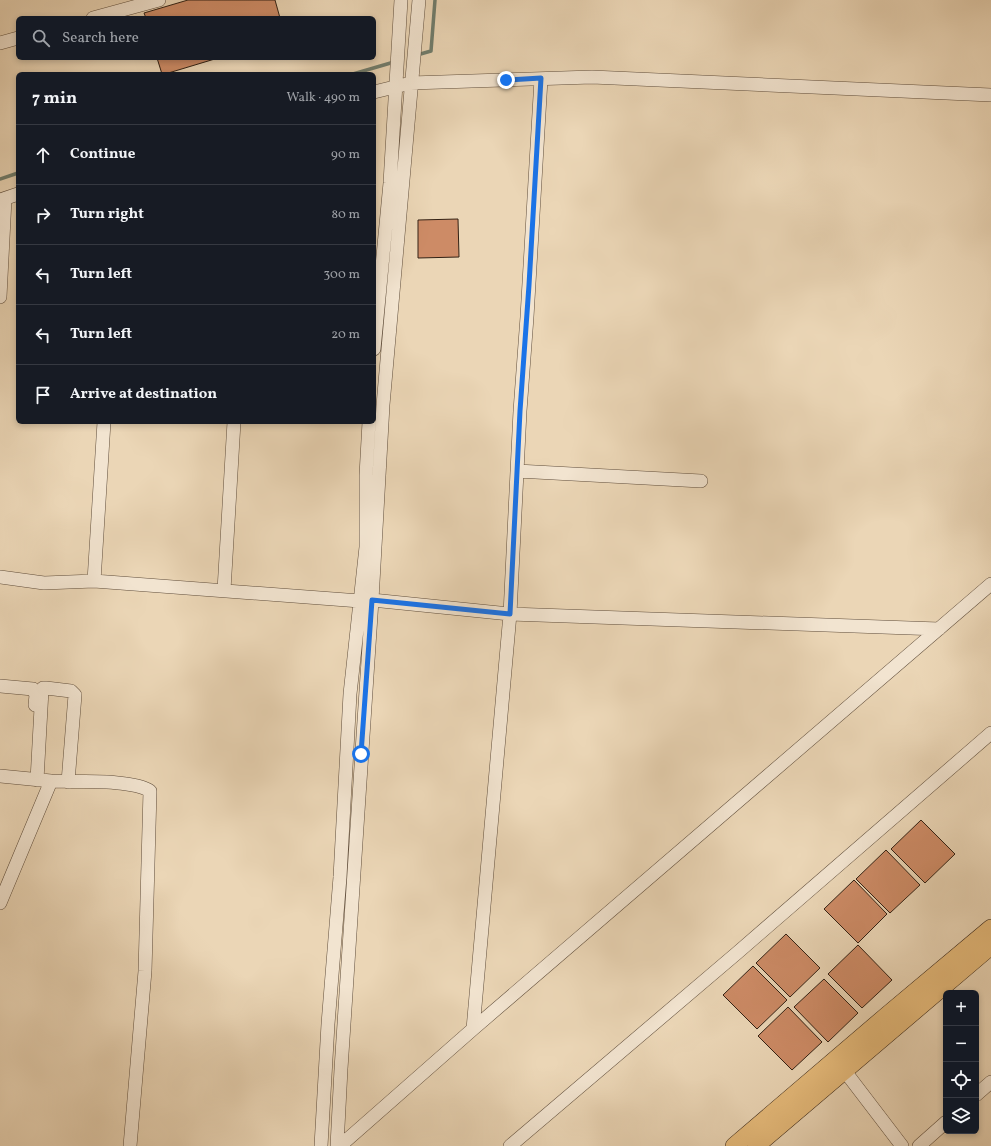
<!DOCTYPE html>
<html lang="en">
<head>
<meta charset="utf-8">
<style>
	:root { --surface:#171b24; --page:#20242c; --text:#f1f3f6; --muted:#9ea1a6; --line:#363941 }
	body { margin:0; font-family:Vollkorn,serif; background:var(--page); color:var(--text) }
	.controls { position:absolute; right:12px; bottom:12px; display:grid; overflow:hidden; border-radius:6px; box-shadow:0 2px 6px #0003 }
	.controls button { width:36px; height:36px; display:grid; place-items:center; padding:0; border:0; border-bottom:1px solid var(--line); background:var(--surface); color:var(--text); font:20px sans-serif }
	.stop { position:absolute; width:12px; height:12px; margin:-9px; border:3px solid #1a73e8; border-radius:50%; background:#fff }
	.stop.end { background:#1a73e8; border-color:#fff; box-shadow:0 1px 4px #0008 }
	.list { margin:0; padding:0; list-style:none }
	h2 { display:flex; justify-content:space-between; align-items:center; height:52px; margin:0; padding:0 16px; font-size:17px }
	h2 small { font-size:13px; font-weight:400; color:var(--muted) }
	.list li { display:grid; grid-template-columns:26px 1fr auto; gap:12px; align-items:center; box-sizing:border-box; height:60px; padding:0 16px; border-top:1px solid var(--line) }
	.list b { display:block; font-size:15px; white-space:nowrap }
	.list em { font-size:13px; font-style:normal; color:var(--muted) }
	.icon { flex:none; width:22px; height:22px; fill:none; stroke:currentColor; stroke-width:2; stroke-linecap:round; stroke-linejoin:round }
	.map { position:relative; flex:none; width:991px; height:1146px; overflow:hidden }
	.search { position:absolute; background:var(--surface); box-shadow:0 2px 6px #0003; left:16px; top:16px; width:360px; height:44px; display:flex; align-items:center; gap:10px; box-sizing:border-box; padding:0 14px; border-radius:6px; color:var(--muted); font-size:15px }
	.panel { position:absolute; background:var(--surface); box-shadow:0 2px 6px #0003; left:16px; top:72px; width:360px; height:352px; border-radius:6px }
	.map>svg:first-child { display:block }
	.lines { fill:none; stroke-linecap:round; stroke-linejoin:round }
	.stream { stroke:#707d6d; stroke-width:3.5 }
	.building { fill:#cd8b66; stroke:#322114 }
	.minor-casing { stroke:#604e3c; stroke-width:14 }
	.major-casing { stroke:#322114; stroke-width:18 }
	.minor { stroke:#f2e4d0; stroke-width:13 }
	.major { stroke:#e6bb7b; stroke-width:17 }
	.route { stroke:#1a73e8; stroke-width:5 }
</style>
</head>
<body>
<div class="map">
<svg width="991" height="1146" viewBox="0 0 991 1146">
	<rect width="100%" height="100%" fill="#ebd6b6"/>
	<filter id="stains"><feTurbulence type="fractalNoise" baseFrequency=".005" numOctaves="4"/><feColorMatrix values="0 0 0 0 .2 0 0 0 0 .09 0 0 0 0 .02 0 0 0 .5 -.17"/></filter>
	<radialGradient id="worn" r=".72"><stop offset=".6" stop-color="#630" stop-opacity="0"/><stop offset="1" stop-color="#630" stop-opacity=".3"/></radialGradient>
	<g class="lines">
		<path class="stream" d="M417 55 431 51 435 0
			M353 74 394 62
			M0 179 18 173"/>
	</g>
	<path class="building" d="M188 0H275L280 18H146L144 13Z
		M157 58H218L165 74H162Z
		M458 219 459 257 418 258V220Z
		M921 820 955 854 925 883 891 849Z
		M886 850 920 885 890 913 856 879Z
		M854 880 887 914 858 943 824 909Z
		M786 934 820 968 790 997 756 963Z
		M858 945 892 980 862 1008 828 974Z
		M753 966 787 1000 757 1029 723 995Z
		M824 979 858 1013 828 1042 794 1007Z
		M788 1007 822 1042 792 1070 758 1036Z"/>
	<g class="lines">
		<defs>
			<path id="minor" d="M93 18 159 0
				M0 43 18 38
				M374 92 411 83 592 77 991 95
				M0 200 18 194
				M0 297 5 199
				M374 349 390 183 401 0
				M517 471 701 481
				M0 577 44 583 94 581 360 601 372 600 510 614 520 411 527 317 541 79
				M94 581 104 422
				M224 590 234 422
				M0 686 33 689 36 695 35 705
				M0 776 51 781 0 903
				M37 780 42 690 43 688H46L71 691 75 695 68 782
				M51 781C75 782 133 779 150 791L145 971 130 1146
				M473 1029 510 614 939 629
				M838 1065 844 1070 902 1146
				M976 1095 991 1082
				M321 1146 328 1024 340 877 350 694 366 547V475L369 422
				M337 1146 341 1069 372 600 383 405 419 0
				M340 1146 473 1029 991 584
				M510 1146 737 953 991 733
				M919 1146 946 1122"/>
			<path id="major" d="M734 1146 886 1016 991 928
				M756 1146 991 946"/>
		</defs>
		<use href="#minor" class="minor-casing"/>
		<use href="#major" class="major-casing"/>
		<use href="#minor" class="minor"/>
		<use href="#major" class="major"/>
	</g>
	<g class="lines">
		<path class="route" d="M361 754 372 600 510 614 520 411 529 285 541 78 506 80"/>
	</g>
	<rect width="100%" height="100%" filter="url(#stains)"/>
	<rect width="100%" height="100%" fill="url(#worn)"/>
</svg>
<div class="controls">
<button>+</button>
<button>−</button>
<button><svg class="icon" aria-label="locate" viewBox="0 0 24 24"><circle cx="12" cy="12" r="6"/><path d="M12 2v4M12 18v4M2 12h4M18 12h4"/></svg></button>
<button><svg class="icon" aria-label="layers" viewBox="0 0 24 24"><path d="M12 4l9 5-9 5-9-5zM3 14l9 5 9-5"/></svg></button>
</div>
<div class="stop" style="left:361px;top:754px"></div>
<div class="stop end" style="left:506px;top:80px"></div>
<div class="search"><svg class="icon" aria-label="search" viewBox="0 0 24 24"><circle cx="10" cy="10" r="6"/><path d="M15 15l6 6"/></svg>Search here</div>
<section class="panel">
<h2>7 min<small>Walk · 490 m</small></h2>
<ul class="list">
<li><svg class="icon" aria-label="ahead" viewBox="0 0 24 24"><path d="M12 20V5M6 11l6-6 6 6"/></svg><div><b>Continue</b></div><em>90 m</em></li>
<li><svg class="icon" aria-label="right" viewBox="0 0 24 24"><path d="M7 20v-9h11M14 6l5 5-5 5"/></svg><div><b>Turn right</b></div><em>80 m</em></li>
<li><svg class="icon" aria-label="left" viewBox="0 0 24 24"><path d="M17 20v-9H6M10 6l-5 5 5 5"/></svg><div><b>Turn left</b></div><em>300 m</em></li>
<li><svg class="icon" aria-label="left" viewBox="0 0 24 24"><path d="M17 20v-9H6M10 6l-5 5 5 5"/></svg><div><b>Turn left</b></div><em>20 m</em></li>
<li><svg class="icon" aria-label="arrive" viewBox="0 0 24 24"><path d="M6 21V4h12l-3 4 3 4H6"/></svg><div><b>Arrive at destination</b></div></li>
</ul>
</section>
</div>
</body>
</html>
